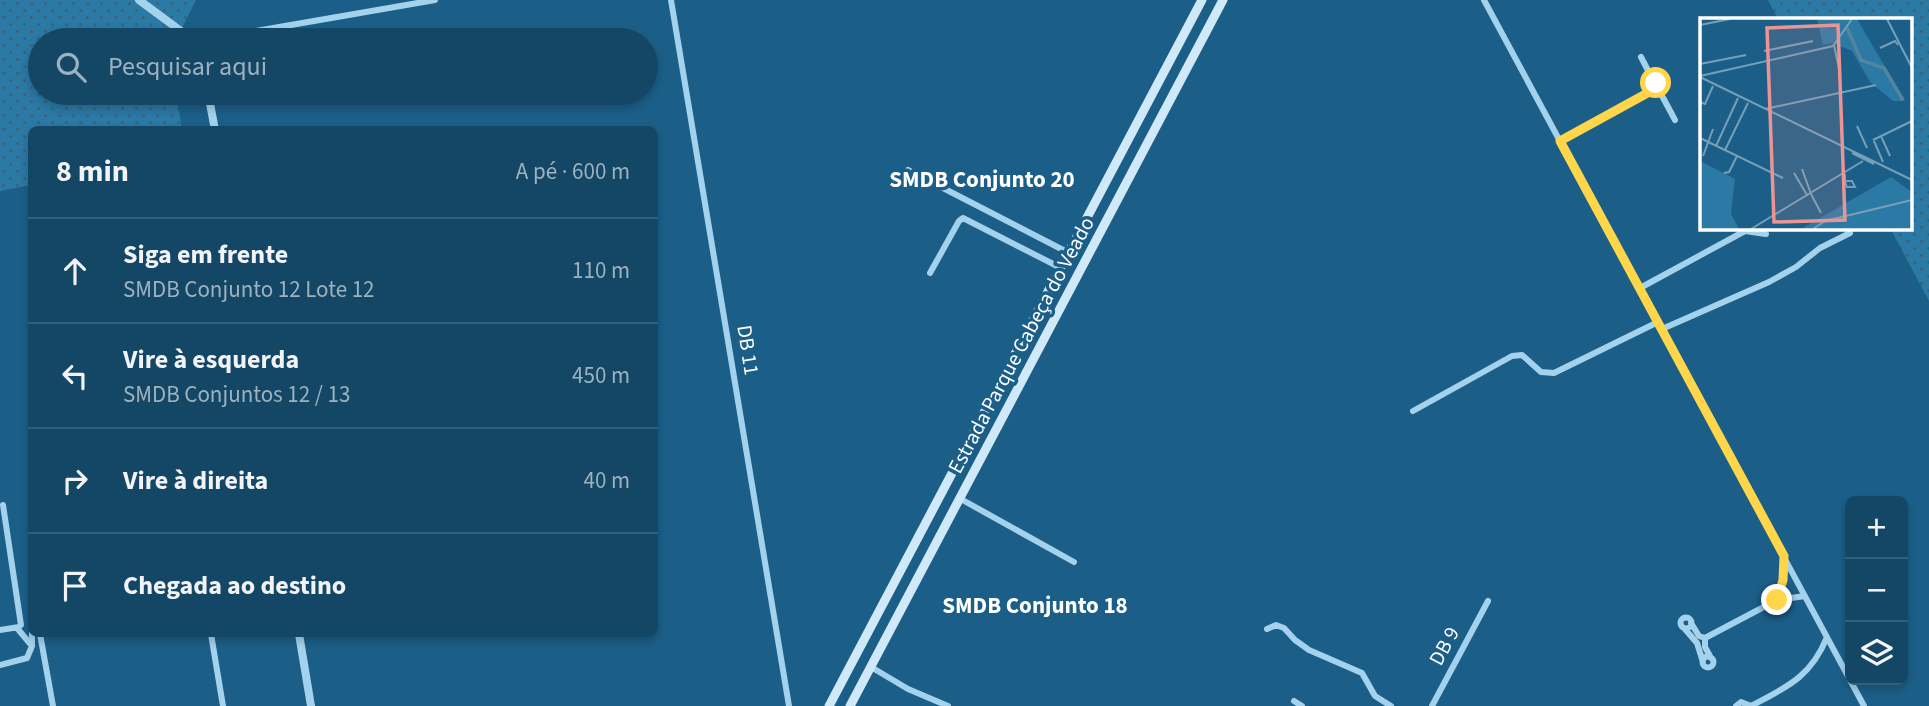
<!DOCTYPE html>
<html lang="pt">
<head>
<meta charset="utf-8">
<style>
	:root { --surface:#144766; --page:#1d4e6c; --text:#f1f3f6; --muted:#9db2bf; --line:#335f7a }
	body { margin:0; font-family:"Source Sans 3",sans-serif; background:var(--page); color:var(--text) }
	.controls { position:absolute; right:21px; bottom:21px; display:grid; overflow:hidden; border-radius:10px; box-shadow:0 4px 10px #0003 }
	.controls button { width:63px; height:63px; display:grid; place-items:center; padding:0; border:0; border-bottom:2px solid var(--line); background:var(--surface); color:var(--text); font:35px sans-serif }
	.stop { position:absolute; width:21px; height:21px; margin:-16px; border:5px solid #ffd54a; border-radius:50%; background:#fff }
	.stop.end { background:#ffd54a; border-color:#fff; box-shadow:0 2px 7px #0008 }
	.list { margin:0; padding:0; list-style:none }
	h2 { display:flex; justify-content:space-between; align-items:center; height:91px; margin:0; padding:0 28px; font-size:30px }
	h2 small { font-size:23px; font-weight:400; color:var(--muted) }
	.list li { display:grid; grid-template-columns:46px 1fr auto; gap:21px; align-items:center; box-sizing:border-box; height:105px; padding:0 28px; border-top:2px solid var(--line) }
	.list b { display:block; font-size:26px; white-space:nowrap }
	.list p { margin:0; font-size:23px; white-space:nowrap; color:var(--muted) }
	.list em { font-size:23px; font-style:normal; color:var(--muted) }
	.icon { flex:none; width:38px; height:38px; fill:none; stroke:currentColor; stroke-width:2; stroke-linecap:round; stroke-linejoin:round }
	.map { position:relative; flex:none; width:1929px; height:706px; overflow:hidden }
	.search { position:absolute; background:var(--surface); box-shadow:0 4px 10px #0003; left:28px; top:28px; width:630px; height:77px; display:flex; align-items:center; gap:18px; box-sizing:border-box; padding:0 24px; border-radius:38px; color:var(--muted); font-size:26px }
	.panel { position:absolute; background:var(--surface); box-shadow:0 4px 10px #0003; left:28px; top:126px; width:630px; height:511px; border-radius:10px }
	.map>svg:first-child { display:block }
	.park { fill:url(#park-dots) }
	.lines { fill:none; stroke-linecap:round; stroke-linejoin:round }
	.minor { stroke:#a4d2ec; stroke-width:6 }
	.tertiary { stroke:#a4d2ec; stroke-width:8 }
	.secondary { stroke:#d0e9f9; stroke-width:9 }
	.route { stroke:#ffd54a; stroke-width:9 }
	.labels { text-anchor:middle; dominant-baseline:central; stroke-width:7; stroke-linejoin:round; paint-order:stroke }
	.street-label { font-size:21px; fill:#fff; stroke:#1b5f88 }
	.neighbourhood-label { font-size:23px; font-weight:bold; fill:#fff; stroke:#1b5f88 }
	.inset-river { fill:none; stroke:#5384a0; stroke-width:3.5 }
	.inset-road { fill:none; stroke:#769fb8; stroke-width:2 }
	.view { fill:#ea9494; fill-opacity:0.15; stroke:#ea9494; stroke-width:3.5 }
	.inset-edge { fill:none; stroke:#fff; stroke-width:3.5 }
</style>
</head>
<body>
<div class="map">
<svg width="1929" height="706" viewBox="0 0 1929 706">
	<defs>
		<pattern id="park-dots" width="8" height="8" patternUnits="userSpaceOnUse" patternTransform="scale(1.75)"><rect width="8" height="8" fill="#2b79a5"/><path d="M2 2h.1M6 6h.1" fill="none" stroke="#3c6278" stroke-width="1.8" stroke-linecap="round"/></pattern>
	</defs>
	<rect width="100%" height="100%" fill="#1b5f88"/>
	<path class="park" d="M0 0H196L176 40H40V93H176L182 129 32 130 31 185 0 191Z
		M1768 0H1929V301L1890 228H1910V19H1778Z"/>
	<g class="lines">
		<path class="minor" d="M671 0 789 706
			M1484 0 1864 706
			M204 40 435 0
			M1641 57 1655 84
			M1653 88a5 5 0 1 1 10 0a5 5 0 1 1-10 0Z
			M1660 92 1675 120
			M1560 141 1653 90
			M908 170 1069 253
			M930 273 959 221 963 218 1061 268
			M1640 288 1745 231 1766 234
			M1662 329 1769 282 1796 267 1820 248 1850 233
			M1413 411 1512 356 1522 355 1541 372 1554 373 1658 322
			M959 498 1074 562
			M3 505 21 625
			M1777 600 1805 596
			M1680.5 623a5.5 5.5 0 1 1 11 0a5.5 5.5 0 1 1-11 0Z
			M1691 623 1699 636 1705 638 1777 600 1783 580 1784 558
			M17 628 32 646
			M1684 628 1697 643 1703 662
			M1267 629 1276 625 1284 628 1295 640 1309 650 1362 673 1375 696 1391 706
			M0 630 19 627
			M40 634 53 706
			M211 634 223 706
			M1705 638V647L1711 658
			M1702.5 662a5.5 5.5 0 1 1 11 0a5.5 5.5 0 1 1-11 0Z
			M0 665 27 658 32 646V634
			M871 667 908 689 948 706
			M1294 701 1302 706
			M1432 706 1488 601
			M1736 706 1741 702 1751 706C1787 687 1811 677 1827 637"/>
		<path class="tertiary" d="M139 0 193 40
			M208 93 215 130
			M299 634 311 706"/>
		<path class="secondary" d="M829 706 1202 0
			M850 706 1223 0"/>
	</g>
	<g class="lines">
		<path class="route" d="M1656 83 1653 90 1560 141 1784 556 1783 580 1777 600"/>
	</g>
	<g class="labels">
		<g class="street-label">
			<text transform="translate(1021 345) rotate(-62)">Estrada Parque Cabeça do Veado</text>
			<text transform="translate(748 350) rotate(81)">DB 11</text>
			<text transform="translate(1444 646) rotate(-62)">DB 9</text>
		</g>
		<g class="neighbourhood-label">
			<text x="982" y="179">SMDB Conjunto 20</text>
			<text x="1035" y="605">SMDB Conjunto 18</text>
		</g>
	</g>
	<g transform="translate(1700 18)">
		<rect width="212" height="212" fill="#1b5f88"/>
		<path d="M117 1H157L205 83H193L170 64 152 33 133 25 123 27ZM0 143 35 161 31 196 39 211H0ZM191 159 212 174V211H101Z" fill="#2b79a5"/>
		<path class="inset-river" d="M147 10 161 42 184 50 203 82"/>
		<path class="inset-road" d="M187 1 212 50M0 7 30 1M134 27 140 55M180 30 195 23 198 27M64 33 113 23M0 46 46 37M0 58 133 28 152 1M0 59 212 162M0 84 5 86 13 68M65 91 176 67M157 108 167 130M181 118 190 138M0 120 83 160M173 122 212 103M174 123 183 144M16 128 38 80M25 132 48 85M152 135 174 146M3 138 13 111M102 151 111 176M24 155 29 154 37 138M94 155 107 177M145 163H152L155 169H147L146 167 145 163V156M111 176 121 195M51 211 163 143M113 211 125 203 212 182"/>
		<path class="view" d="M138 7 145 202 74 204 67 10Z"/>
		<rect width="212" height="212" class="inset-edge"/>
	</g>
</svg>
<div class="controls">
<button>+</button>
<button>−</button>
<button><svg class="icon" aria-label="layers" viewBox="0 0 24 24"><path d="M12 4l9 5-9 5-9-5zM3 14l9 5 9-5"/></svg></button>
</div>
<div class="stop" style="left:1656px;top:83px"></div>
<div class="stop end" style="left:1777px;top:600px"></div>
<div class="search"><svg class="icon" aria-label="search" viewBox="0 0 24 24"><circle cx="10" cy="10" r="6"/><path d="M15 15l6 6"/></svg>Pesquisar aqui</div>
<section class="panel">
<h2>8 min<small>A pé · 600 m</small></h2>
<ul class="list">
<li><svg class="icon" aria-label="ahead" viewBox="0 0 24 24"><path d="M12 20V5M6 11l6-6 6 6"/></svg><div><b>Siga em frente</b><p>SMDB Conjunto 12 Lote 12</p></div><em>110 m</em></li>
<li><svg class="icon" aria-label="left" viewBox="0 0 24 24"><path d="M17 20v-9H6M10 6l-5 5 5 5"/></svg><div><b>Vire à esquerda</b><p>SMDB Conjuntos 12 / 13</p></div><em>450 m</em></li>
<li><svg class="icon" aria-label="right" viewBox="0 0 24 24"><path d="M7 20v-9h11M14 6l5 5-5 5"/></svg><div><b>Vire à direita</b></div><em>40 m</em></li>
<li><svg class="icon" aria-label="arrive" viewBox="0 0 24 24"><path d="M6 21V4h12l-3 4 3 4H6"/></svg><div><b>Chegada ao destino</b></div></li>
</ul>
</section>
</div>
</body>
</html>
